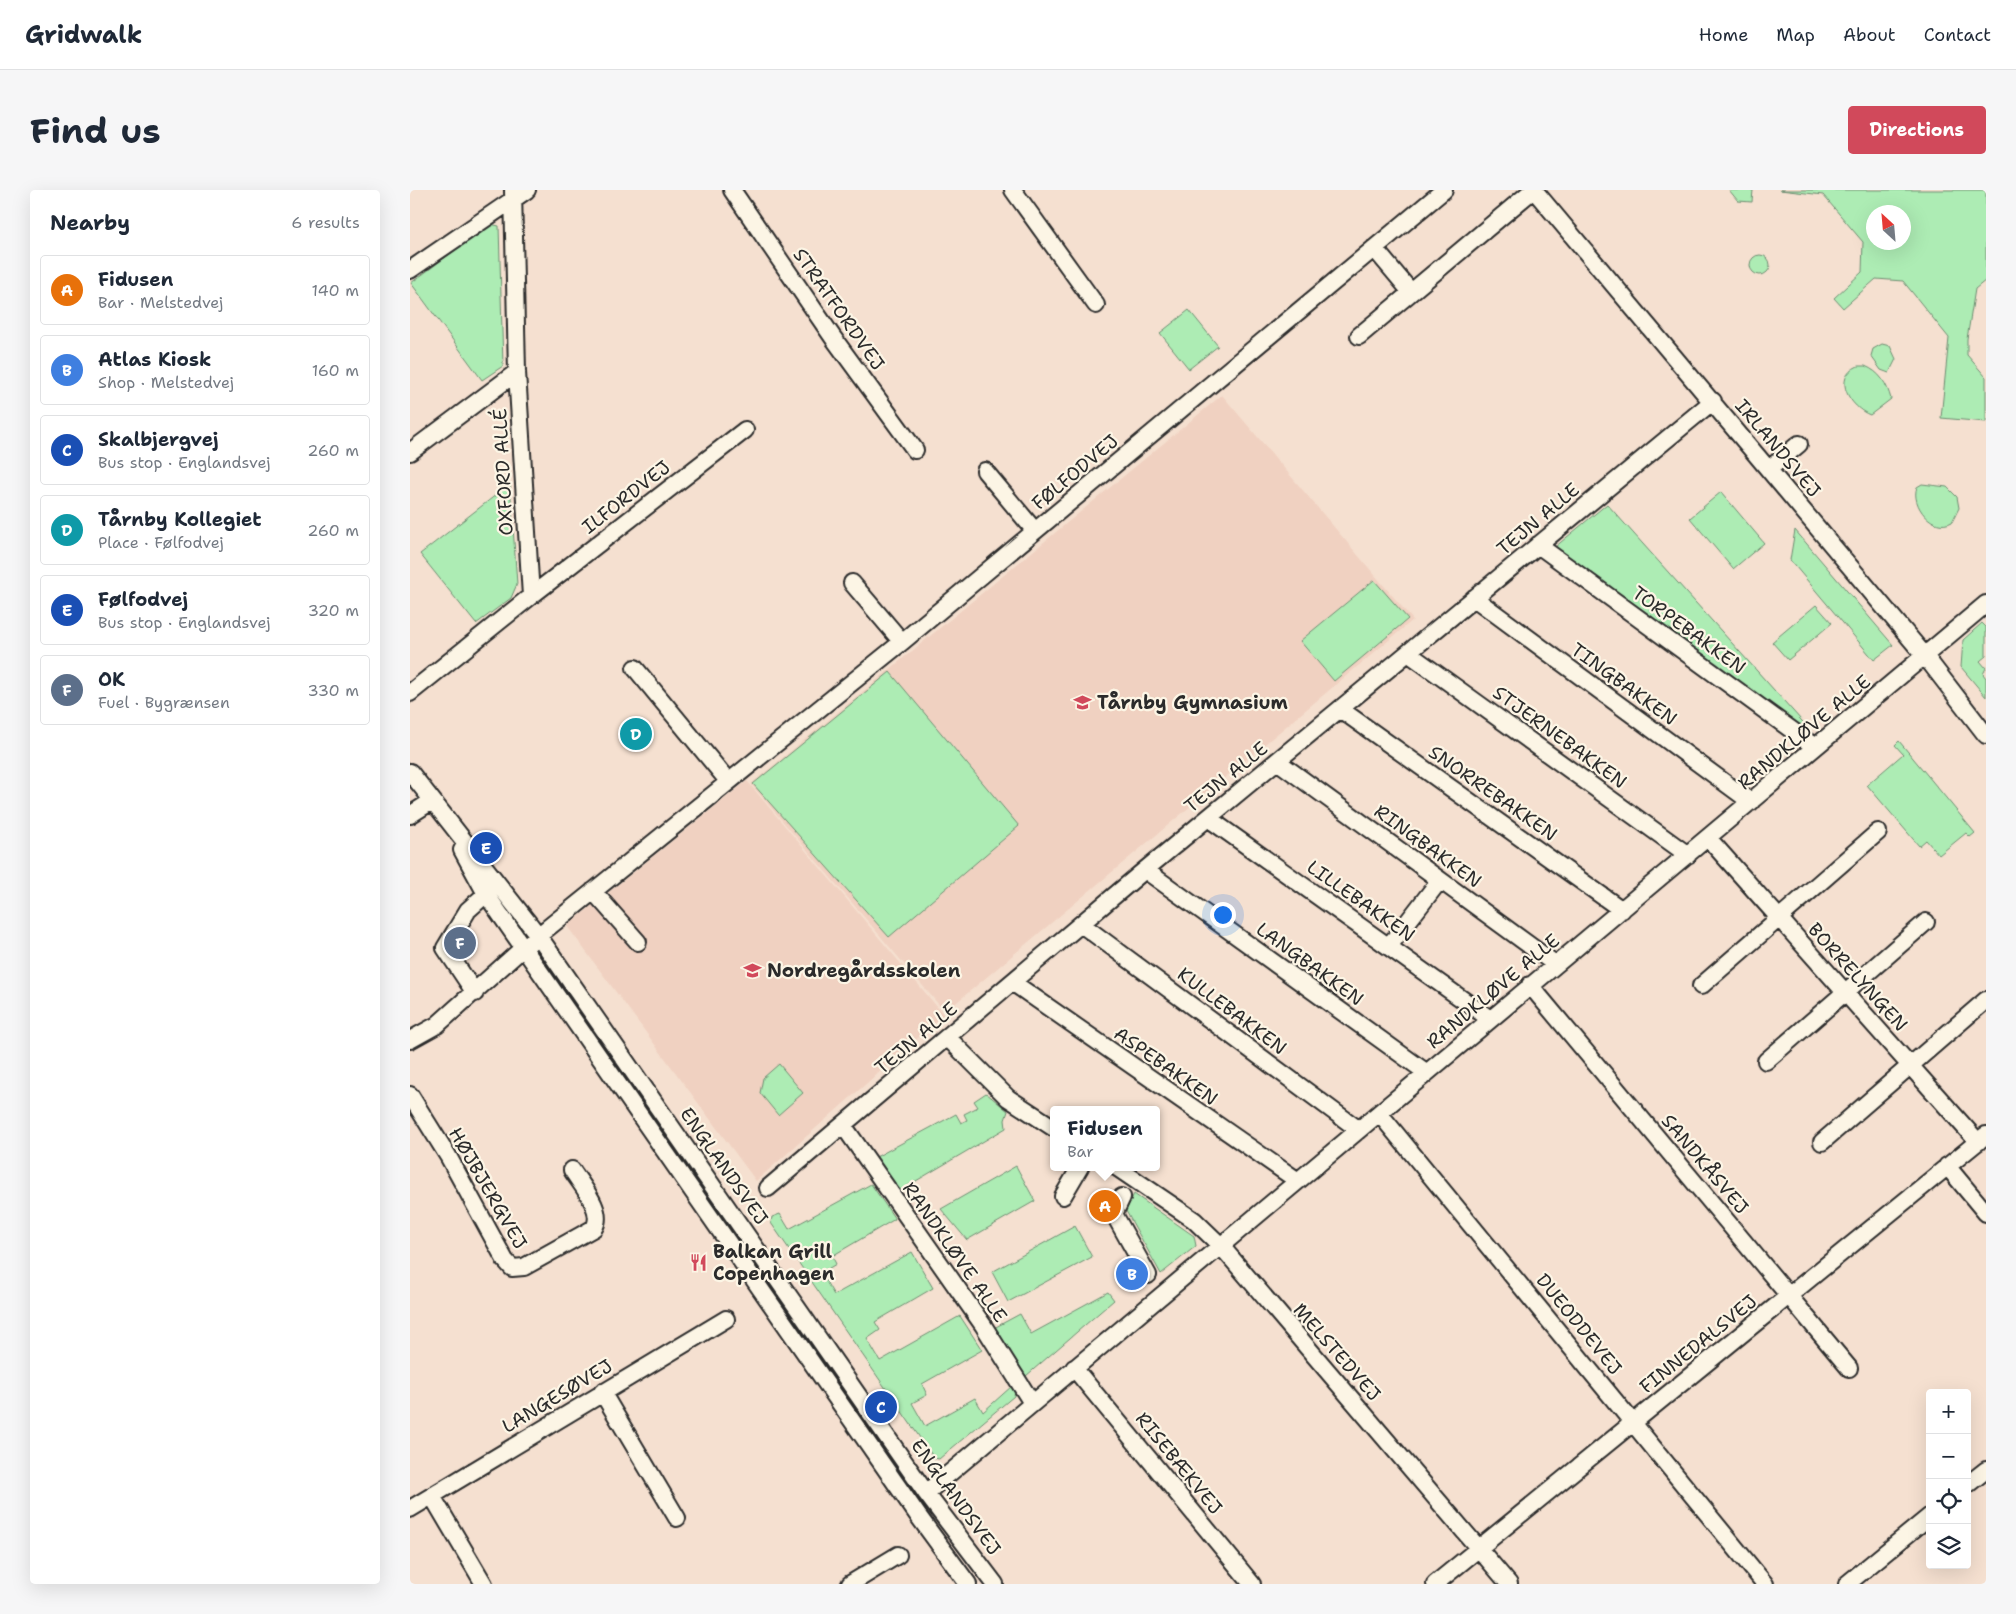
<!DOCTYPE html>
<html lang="en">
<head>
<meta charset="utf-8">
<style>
	:root { --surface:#fff; --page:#f6f6f7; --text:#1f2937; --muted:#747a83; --line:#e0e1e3; --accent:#d1495b }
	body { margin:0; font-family:"Shantell Sans",sans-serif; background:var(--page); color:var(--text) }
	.controls { position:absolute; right:15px; bottom:15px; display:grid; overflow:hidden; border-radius:5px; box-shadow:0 5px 20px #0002 }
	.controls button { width:45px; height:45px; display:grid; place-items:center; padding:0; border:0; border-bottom:1px solid var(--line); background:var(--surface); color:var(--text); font:25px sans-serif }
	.compass { position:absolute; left:1456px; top:15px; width:45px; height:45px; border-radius:50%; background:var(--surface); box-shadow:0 5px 20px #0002; rotate:334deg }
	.you { position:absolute; left:812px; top:724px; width:18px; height:18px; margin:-12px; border:4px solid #fff; border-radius:50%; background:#1a73e8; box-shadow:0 0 0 8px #1a73e833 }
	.badge { display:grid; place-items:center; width:32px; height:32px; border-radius:50%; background:var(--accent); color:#fff; font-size:16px; font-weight:700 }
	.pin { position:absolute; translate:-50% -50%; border:2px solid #fff; box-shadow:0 1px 5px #0006 }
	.popup { position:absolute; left:640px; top:916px; width:110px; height:65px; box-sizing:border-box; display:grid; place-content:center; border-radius:5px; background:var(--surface); filter:drop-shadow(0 1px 4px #0005); font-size:16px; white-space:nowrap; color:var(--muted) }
	.popup b { font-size:19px; color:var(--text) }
	.popup::after { content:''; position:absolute; left:50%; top:100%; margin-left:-10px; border:10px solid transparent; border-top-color:var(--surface) }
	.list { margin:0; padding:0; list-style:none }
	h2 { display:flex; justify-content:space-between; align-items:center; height:65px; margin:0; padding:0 20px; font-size:21px }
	h2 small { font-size:16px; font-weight:400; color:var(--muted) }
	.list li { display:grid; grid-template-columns:32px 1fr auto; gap:15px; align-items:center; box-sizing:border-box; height:70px; margin:0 10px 10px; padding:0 10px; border:1px solid var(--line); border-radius:5px }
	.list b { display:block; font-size:19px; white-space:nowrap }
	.list p { margin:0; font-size:16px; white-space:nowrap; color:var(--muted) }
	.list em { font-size:16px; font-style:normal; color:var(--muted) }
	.icon { flex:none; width:28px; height:28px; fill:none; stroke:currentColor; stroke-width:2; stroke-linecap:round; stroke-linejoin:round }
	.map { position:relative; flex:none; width:1576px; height:1394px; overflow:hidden; border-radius:5px }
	header { display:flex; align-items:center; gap:30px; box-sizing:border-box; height:70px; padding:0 25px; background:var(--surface); border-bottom:1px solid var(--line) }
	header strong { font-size:24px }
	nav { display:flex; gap:28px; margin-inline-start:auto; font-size:18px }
	.intro { display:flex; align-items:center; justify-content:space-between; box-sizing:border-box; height:120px; padding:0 30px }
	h1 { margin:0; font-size:35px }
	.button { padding:12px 22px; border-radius:5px; background:var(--accent); color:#fff; font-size:18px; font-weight:700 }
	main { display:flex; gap:30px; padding:0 30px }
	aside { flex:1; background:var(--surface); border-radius:5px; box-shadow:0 5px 20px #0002 }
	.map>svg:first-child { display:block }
	.built { fill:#f0d1c1 }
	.green { fill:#adecb4; stroke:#6c8c70; fill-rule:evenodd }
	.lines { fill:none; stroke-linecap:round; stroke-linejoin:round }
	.minor-casing { stroke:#2b2b2b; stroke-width:20 }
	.minor { stroke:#fcf5e5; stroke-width:16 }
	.labels { text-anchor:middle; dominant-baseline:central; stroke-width:4.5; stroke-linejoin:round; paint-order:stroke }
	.street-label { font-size:19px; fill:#2b2b2b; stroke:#fcf5e5 }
	.poi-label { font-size:19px; font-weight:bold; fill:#2b2b2b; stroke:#fcf5e5; text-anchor:start }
</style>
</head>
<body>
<header>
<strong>Gridwalk</strong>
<nav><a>Home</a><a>Map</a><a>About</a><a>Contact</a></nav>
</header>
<div class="intro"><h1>Find us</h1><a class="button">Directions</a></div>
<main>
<aside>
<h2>Nearby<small>6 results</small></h2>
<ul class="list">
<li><span class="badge" style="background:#e8710a">A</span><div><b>Fidusen</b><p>Bar · Melstedvej</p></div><em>140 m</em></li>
<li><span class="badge" style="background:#3f7fe0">B</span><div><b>Atlas Kiosk</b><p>Shop · Melstedvej</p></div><em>160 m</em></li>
<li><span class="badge" style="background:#1a4fb4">C</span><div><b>Skalbjergvej</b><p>Bus stop · Englandsvej</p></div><em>260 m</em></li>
<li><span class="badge" style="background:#0f9aa8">D</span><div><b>Tårnby Kollegiet</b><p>Place · Følfodvej</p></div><em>260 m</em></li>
<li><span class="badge" style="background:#1a4fb4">E</span><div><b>Følfodvej</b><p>Bus stop · Englandsvej</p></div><em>320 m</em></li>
<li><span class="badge" style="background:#5c6f8a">F</span><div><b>OK</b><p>Fuel · Bygrænsen</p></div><em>330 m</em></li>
</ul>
</aside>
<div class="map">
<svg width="1576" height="1394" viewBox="0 0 1576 1394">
	<rect width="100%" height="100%" fill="#f5e0d0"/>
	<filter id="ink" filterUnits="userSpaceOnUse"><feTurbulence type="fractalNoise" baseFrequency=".02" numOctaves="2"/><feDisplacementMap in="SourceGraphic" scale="10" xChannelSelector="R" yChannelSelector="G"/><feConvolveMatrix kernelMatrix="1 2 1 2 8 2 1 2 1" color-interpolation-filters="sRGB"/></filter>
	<g filter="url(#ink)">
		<path class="built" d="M812 205 1003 430 535 822 341 594Z
			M337 591 534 825 346 991 157 736Z"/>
		<path class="green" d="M1319 0H1343L1342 12 1328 11Z
			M1370 0H1576V90L1565 99 1557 149V165L1576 187V232L1531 228 1539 148 1493 91 1466 89 1433 118 1424 108 1452 82 1453 52 1413 5ZM1464 22H1494V52H1464Z
			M80 34 89 36 93 176 72 190 1 93Z
			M1340 75a10 10 0 1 1 20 0a10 10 0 1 1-20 0Z
			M779 120 808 156 779 179 750 143Z
			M1472 154 1480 156 1486 169 1479 183 1471 180 1461 166 1463 159Z
			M1448 176H1455C1470 182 1477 194 1481 209L1460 225C1441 218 1421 188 1448 176Z
			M100 294 107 394 101 408 66 434 10 364Z
			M1512 294 1537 297 1547 307 1549 318 1542 332C1523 343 1500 315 1507 297Z
			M1311 302 1354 353 1323 379 1280 328Z
			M1197 314 1400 540 1398 541 1145 357Z
			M1385 340 1483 455 1464 470 1380 370Z
			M964 390 998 429 924 491 890 451Z
			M1406 415 1422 433 1378 470 1362 452Z
			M1572 433 1576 437V466L1570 471 1576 478 1573 484 1576 488V507L1551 477 1553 450Z
			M480 482 609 636 479 747 343 594Z
			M1489 551 1565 643 1560 647 1556 643 1529 665 1516 650 1509 656 1457 595 1493 564 1485 555Z
			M369 874 393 903 368 925 350 903 353 888Z
			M576 903 598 921 595 930 596 938 489 1001 466 967 546 924 551 933 557 930 554 924 568 917 564 911Z
			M606 976 625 1011 557 1050 531 1019Z
			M461 994 485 1029 422 1066 426 1074 411 1083 424 1105 502 1062 523 1098 465 1132 470 1140 457 1149 470 1171 550 1126 572 1160 512 1194 517 1205 502 1213 515 1236 565 1208 573 1222 602 1196 605 1200 604 1206 529 1269 524 1268 361 1033 362 1027 370 1024 379 1039Z
			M724 1004 784 1046 786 1056 751 1084 716 1021Z
			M665 1036 682 1067 598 1112 582 1082Z
			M698 1102 704 1110 616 1186 584 1138 610 1124 621 1144Z"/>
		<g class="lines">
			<defs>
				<path id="minor" d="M322 0 424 149 505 260
					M603 0 686 115
					M1124 0 1515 466 1576 545
					M964 58 1001 102
					M0 80 117 0
					M949 146 1123 0
					M0 262 107 182
					M1359 279 1389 254
					M575 281 625 341
					M1128 355 1405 557
					M442 393 492 452
					M121 406 335 240
					M1064 408 1341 612
					M998 463 1278 665
					M225 478 318 591
					M0 503 121 406 107 182 103 0
					M930 519 1212 720
					M867 571 1145 774
					M0 582 128 745 516 1303 585 1394
					M0 625 22 611
					M798 628 1080 829
					M1298 648 1568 952
					M52 660 76 704 509 1327 558 1394
					M735 680 1017 883
					M183 701 228 752
					M671 734 949 940
					M979 756 1030 690
					M602 792 888 991
					M1120 795 1439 1178
					M1291 796 1468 642
					M65 803 35 758 58 720 76 704
					M538 848 598 908 644 938
					M0 850 27 835 113 758 492 452 1034 0
					M1356 871 1516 732
					M0 905 38 966 95 1070 102 1078 114 1077 184 1038C195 1021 171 995 162 980
					M969 923 1355 1394
					M433 935 573 1135 622 1213
					M1412 952 1576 810
					M1537 976 1576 1023
					M706 977 784 1030 811 1056 1099 1394
					M358 998 730 684 1303 211
					M653 1006 670 977
					M712 1007 704 1024 738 1085
					M664 1178 842 1394
					M192 1202 267 1328
					M1557 1295 1576 1280
					M516 1303 1576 414
					M22 1306 74 1394
					M0 1319 316 1129
					M440 1394 488 1365
					M1025 1394 1576 945
					M1437 1394 1520 1326"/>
			</defs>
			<use href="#minor" class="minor-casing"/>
			<use href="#minor" class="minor"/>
		</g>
	</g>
	<defs>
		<symbol id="school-bare" viewBox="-9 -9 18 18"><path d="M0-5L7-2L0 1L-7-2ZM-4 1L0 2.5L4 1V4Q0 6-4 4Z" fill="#d1495b" stroke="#fcf5e5" stroke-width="2.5" paint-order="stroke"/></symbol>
		<symbol id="restaurant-bare" viewBox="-9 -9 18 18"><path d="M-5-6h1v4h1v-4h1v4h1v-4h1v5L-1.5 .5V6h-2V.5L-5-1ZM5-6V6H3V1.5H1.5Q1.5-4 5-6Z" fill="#d1495b" stroke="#fcf5e5" stroke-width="2.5" paint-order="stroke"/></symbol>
	</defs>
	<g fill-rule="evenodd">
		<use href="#school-bare" x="660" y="500" width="25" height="25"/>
		<use href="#school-bare" x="330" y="768" width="25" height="25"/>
		<use href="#restaurant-bare" x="276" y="1060" width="25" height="25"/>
	</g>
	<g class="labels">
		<g class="street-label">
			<text transform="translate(429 119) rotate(55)">STRATFORDVEJ</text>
			<text transform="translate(1368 258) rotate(50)">IRLANDSVEJ</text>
			<text transform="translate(93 282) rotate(-93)">OXFORD ALLÉ</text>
			<text transform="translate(665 282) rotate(-40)">FØLFODVEJ</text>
			<text transform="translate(216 307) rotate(-38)">ILFORDVEJ</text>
			<text transform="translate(1128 329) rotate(-40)">TEJN ALLE</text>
			<text transform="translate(1279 440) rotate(36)">TORPEBAKKEN</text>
			<text transform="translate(1214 494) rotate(36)">TINGBAKKEN</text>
			<text transform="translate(1394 542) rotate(-40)">RANDKLØVE ALLE</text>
			<text transform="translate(1150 547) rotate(36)">STJERNEBAKKEN</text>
			<text transform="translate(816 587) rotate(-39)">TEJN ALLE</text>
			<text transform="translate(1083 603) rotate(35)">SNORREBAKKEN</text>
			<text transform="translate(1018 656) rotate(36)">RINGBAKKEN</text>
			<text transform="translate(951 711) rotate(35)">LILLEBAKKEN</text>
			<text transform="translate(900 774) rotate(36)">LANGBAKKEN</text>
			<text transform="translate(1448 787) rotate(48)">BORRELYNGEN</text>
			<text transform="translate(1083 801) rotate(-40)">RANDKLØVE ALLE</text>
			<text transform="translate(822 821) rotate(37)">KULLEBAKKEN</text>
			<text transform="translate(506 848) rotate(-40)">TEJN ALLE</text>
			<text transform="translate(756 876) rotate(35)">ASPEBAKKEN</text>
			<text transform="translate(1295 974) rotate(50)">SANDKÅSVEJ</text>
			<text transform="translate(314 976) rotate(55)">ENGLANDSVEJ</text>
			<text transform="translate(78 998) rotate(60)">HØJBJERGVEJ</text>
			<text transform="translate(545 1062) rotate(55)">RANDKLØVE ALLE</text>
			<text transform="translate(1169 1134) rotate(51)">DUEODDEVEJ</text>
			<text transform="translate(1288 1154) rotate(-39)">FINNEDALSVEJ</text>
			<text transform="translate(927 1162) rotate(49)">MELSTEDVEJ</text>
			<text transform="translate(147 1206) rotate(-31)">LANGESØVEJ</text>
			<text transform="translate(769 1273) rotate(51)">RISEBÆKVEJ</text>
			<text transform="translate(546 1307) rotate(54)">ENGLANDSVEJ</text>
		</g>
		<g class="poi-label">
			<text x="687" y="512">Tårnby Gymnasium</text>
			<text x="357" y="780">Nordregårdsskolen</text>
			<text x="303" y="1061">Balkan Grill<tspan x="303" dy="22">Copenhagen</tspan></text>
		</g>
	</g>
</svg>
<div class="controls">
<button>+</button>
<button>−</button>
<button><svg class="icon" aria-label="locate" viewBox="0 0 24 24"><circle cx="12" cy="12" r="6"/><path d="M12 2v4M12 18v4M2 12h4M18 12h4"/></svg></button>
<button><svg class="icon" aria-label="layers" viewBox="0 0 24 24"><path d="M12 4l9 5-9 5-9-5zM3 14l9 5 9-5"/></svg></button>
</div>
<svg class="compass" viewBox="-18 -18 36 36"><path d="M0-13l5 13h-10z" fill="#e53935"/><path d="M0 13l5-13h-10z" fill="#747a83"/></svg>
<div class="you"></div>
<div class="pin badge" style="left:695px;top:1016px;background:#e8710a">A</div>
<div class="popup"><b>Fidusen</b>Bar</div>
<div class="pin badge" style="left:722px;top:1084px;background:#3f7fe0">B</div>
<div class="pin badge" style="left:471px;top:1217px;background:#1a4fb4">C</div>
<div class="pin badge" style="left:226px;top:544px;background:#0f9aa8">D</div>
<div class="pin badge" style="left:76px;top:658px;background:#1a4fb4">E</div>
<div class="pin badge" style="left:50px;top:753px;background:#5c6f8a">F</div>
</div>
</main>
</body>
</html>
